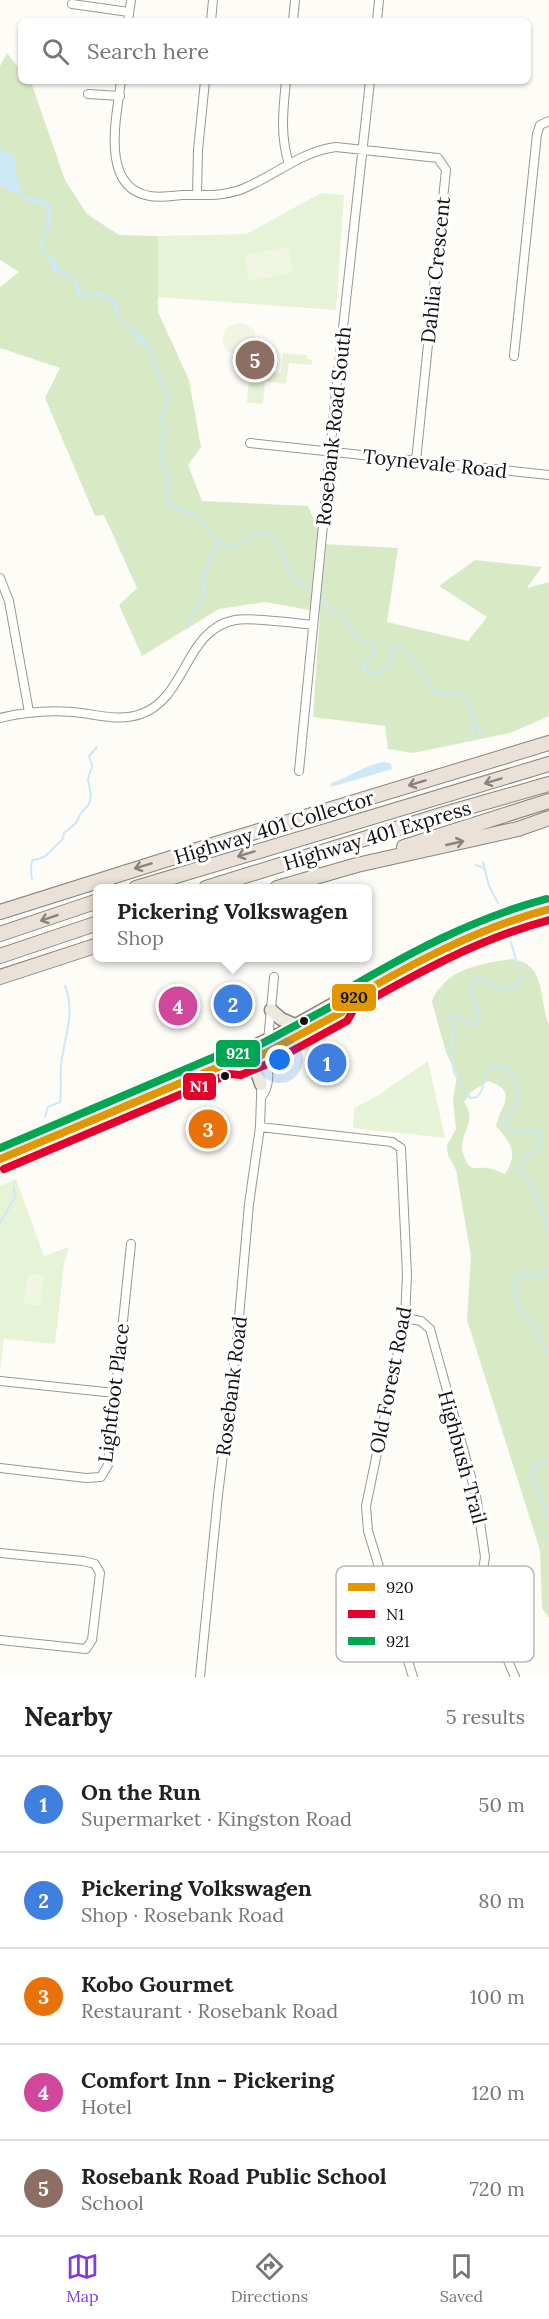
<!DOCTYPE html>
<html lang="en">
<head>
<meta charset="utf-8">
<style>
	:root { --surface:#fff; --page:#f2f2f2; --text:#222; --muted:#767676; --line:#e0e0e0; --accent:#7c3aed }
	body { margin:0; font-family:Lora,serif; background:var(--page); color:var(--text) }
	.you { position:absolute; left:280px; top:1060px; width:21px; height:21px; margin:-15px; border:4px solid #fff; border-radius:50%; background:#1a73e8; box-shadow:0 0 0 9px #1a73e833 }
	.badge { display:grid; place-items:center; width:39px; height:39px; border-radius:50%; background:var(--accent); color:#fff; font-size:20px; font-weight:700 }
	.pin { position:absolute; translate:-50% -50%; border:3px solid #fff; box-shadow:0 2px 6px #0006 }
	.popup { position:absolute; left:93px; top:884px; width:279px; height:78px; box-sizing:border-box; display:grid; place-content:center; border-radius:9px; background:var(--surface); filter:drop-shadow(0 2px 4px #0005); font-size:20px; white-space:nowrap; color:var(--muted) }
	.popup b { font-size:22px; color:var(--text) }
	.popup::after { content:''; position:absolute; left:50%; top:100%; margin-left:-12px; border:12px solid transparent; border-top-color:var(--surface) }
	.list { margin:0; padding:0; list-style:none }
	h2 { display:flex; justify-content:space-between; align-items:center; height:78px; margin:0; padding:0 24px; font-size:26px }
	h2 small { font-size:20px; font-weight:400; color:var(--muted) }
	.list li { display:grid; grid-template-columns:39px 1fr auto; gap:18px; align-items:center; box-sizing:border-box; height:96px; padding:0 24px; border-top:2px solid var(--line) }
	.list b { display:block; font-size:22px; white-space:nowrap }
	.list p { margin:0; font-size:20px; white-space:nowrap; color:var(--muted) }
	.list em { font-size:20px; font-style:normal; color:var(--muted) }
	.icon { flex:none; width:33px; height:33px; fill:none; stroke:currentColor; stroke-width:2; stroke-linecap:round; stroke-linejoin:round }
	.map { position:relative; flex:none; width:549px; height:1677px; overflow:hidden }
	.search { position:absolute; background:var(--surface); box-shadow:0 2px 4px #0004; left:18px; right:18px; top:18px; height:66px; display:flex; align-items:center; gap:15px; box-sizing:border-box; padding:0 21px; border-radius:9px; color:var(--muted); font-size:22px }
	.sheet { height:558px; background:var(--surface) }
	nav { display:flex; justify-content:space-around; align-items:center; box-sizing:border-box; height:84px; border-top:2px solid var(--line); background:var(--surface); font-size:16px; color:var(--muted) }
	nav a { display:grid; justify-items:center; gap:3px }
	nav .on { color:var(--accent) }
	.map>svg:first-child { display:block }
	.green { fill:#e7f3d7 }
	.forest { fill:#d8eac5; fill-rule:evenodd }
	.pitch { fill:#f0f6e1 }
	.water { fill:#cde8f7 }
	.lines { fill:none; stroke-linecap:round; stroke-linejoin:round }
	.stream { stroke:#cde8f7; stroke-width:2 }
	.minor-casing { stroke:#979795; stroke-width:10 }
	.primary-casing { stroke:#858482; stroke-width:15 }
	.motorway-casing { stroke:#858482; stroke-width:16 }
	.minor { stroke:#fffffe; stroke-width:8 }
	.primary { stroke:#ede9dc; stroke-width:12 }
	.motorway { stroke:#eae1d8; stroke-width:14 }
	.bus-1-casing { stroke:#fff; stroke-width:12 }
	.bus-2-casing { stroke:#fff; stroke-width:12 }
	.bus-3-casing { stroke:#fff; stroke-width:12 }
	.bus-1 { stroke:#e09702; stroke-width:8 }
	.bus-2 { stroke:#e4002b; stroke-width:8 }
	.bus-3 { stroke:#00a651; stroke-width:8 }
	.oneway { stroke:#88837e }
	.bus-dot { fill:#111; stroke:#fff; stroke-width:2 }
	.labels { text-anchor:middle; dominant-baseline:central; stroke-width:6; stroke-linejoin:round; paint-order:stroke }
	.street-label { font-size:20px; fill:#111; stroke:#fff }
	.key { fill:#fff; stroke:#b8b8b8; stroke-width:1.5 }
	.key-label { font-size:16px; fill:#111 }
	.line-badge { stroke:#fff; stroke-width:2 }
	.badge-label { font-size:16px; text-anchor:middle; font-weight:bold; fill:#fff }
	.pale-badge-label { font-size:16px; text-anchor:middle; font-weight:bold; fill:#111 }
</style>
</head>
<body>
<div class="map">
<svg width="549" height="1677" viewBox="0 0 549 1677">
	<rect width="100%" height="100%" fill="#fdfcf7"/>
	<path class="green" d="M321 193 344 195 336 310 158 297V236L246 234Z
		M283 353 307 355V359L312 360V365L289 363 286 384 265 381 263 404 247 402 249 380H256V378H250L251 373 257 374V370L281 373Z
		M428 1061 445 1138 353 1128 354 1108 377 1096Z
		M16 1179 44 1256 69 1247 64 1264 55 1344 4 1339 0 1371V1186Z"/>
	<path class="forest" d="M7 53 21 71V81H28L32 85 65 180 87 214 119 235 158 236V312L189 380 201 447 188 465 202 501 308 506 324 544 398 548 387 622 468 641 487 617 439 586 475 560 542 567 527 588 549 582V716L510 733 413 753 388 749 385 726 313 717 320 612 265 602 219 609 142 656 119 605 137 588 104 515 95 516 45 398 60 368 0 348V287L19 272 0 260V66Z
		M512 959C547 964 538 997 549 1025V1618L542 1608 540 1550 467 1320 471 1256 456 1170 448 1155 447 1145 456 1129 453 1100 457 1076 446 1052 432 1002C433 993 448 978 456 974 469 966 496 961 512 959ZM488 1081C520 1092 500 1105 496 1126 511 1144 519 1152 505 1174 499 1172 492 1168 486 1168 481 1167 472 1170 468 1165 467 1164 464 1157 464 1156 455 1134 480 1123 464 1102L471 1092Z"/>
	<path class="pitch" d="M288 247 293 272 249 281 244 256Z
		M237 323 247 325 255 331 254 355 251 357C231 355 218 353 225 329Z
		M28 1274 44 1276 40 1306 24 1304Z"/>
	<path class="water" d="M0 150 14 155C15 165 17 192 27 196 36 199 43 199 51 204L50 225 44 240V250L51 256 61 270 78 280 81 294 85 296 99 292 116 300C118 305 117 310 119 315 127 327 146 334 149 348L138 341 127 325 118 318 111 301 96 295 84 299 77 295 74 280 54 270 46 254 39 247 46 229 47 207 22 198 19 193 9 191 0 185Z
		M385 762 391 764 392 769 331 787V783C350 777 366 764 385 762Z"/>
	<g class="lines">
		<path class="stream" d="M149 348 161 383 169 393C168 403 163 410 161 420L167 428C160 446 158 461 169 478L165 497 175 509 194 513 213 537 231 548C243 547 249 534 260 532 282 528 284 569 294 579 300 584 308 587 314 592
			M319 595 331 609 342 614 358 640 373 644 375 653 364 663V671C375 673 382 673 390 665L391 651 397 647 404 648C416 663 425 680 439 694 444 694 449 692 453 692 475 695 474 725 472 739
			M188 628 192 613 204 596 203 575 219 540
			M475 722 481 734
			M483 862 489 886 498 903
			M476 865 484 868
			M32 880 31 869 32 860C49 859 51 848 63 839L64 833 76 823 81 813 89 804 91 795 88 779 92 766 89 756 97 747
			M511 942 520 974V982L508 990 496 988 481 977 475 978C464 992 480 1006 479 1021L475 1025 456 1016 453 1018 451 1053 454 1073 470 1098 477 1097C479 1094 481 1092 482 1089 485 1079 482 1068 496 1066 498 1066 502 1066 505 1067 509 1069 512 1075 514 1078 530 1106 502 1108 504 1126 515 1134 524 1132 537 1130L543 1134 539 1149 525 1157 521 1163V1169L537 1196 549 1230
			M45 1117 48 1107 60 1102C62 1090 60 1077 61 1065 64 1038 76 1013 65 986
			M0 1223 15 1197 14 1187
			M549 1270C540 1279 530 1277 519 1274 511 1286 515 1314 530 1318L536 1335 549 1352
			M549 1461 537 1462 530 1474 541 1496 549 1518
			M549 1534V1539"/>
		<defs>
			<path id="minor" d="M72 4 129 12
				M128 21 131 0
				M211 21 213 0
				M293 21 295 0
				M377 21 379 0
				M121 81C117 115 99 188 150 196 160 198 172 196 182 195 205 195 228 197 249 186 278 173 303 151 336 147L438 158 446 170 416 461
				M286 81C283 110 280 136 289 164
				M88 94 120 96
				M197 195 198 150 205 81
				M514 356 537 134 540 125 549 121
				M250 443 549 475
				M0 578 9 601 29 712
				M0 718C24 712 48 710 73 712 96 714 118 722 141 714 187 698 184 630 235 620 252 617 294 623 313 625
				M299 771 336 392 370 81
				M262 1096C269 1088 270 1071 266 1062
				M260 1127 392 1142 401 1148 407 1275 405 1318 366 1506 368 1531 413 1677
				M405 1318 421 1321 430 1329 476 1495 485 1557 480 1589 481 1607 485 1620 503 1649 515 1677
				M0 1381 115 1393
				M0 1468 86 1478 101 1477 108 1465 131 1244
				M0 1553 83 1561 95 1564 100 1573 92 1640 86 1649 0 1640
				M200 1677 218 1495 237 1340 249 1204 260 1127 262 1068 266 1062 274 977"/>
			<path id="primary" d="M271 1010 281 1019 295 1025
				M228 1063 238 1065 266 1053 342 1012 346 1002
				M241 1064 257 1072 261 1084
				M0 1159 228 1063 233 1056 280 1034 337 1002H346C411 964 475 926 549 909"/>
			<path id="motorway" d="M404 847 549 801
				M136 888 549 764
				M206 888 444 814 549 784
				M277 888 357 865 518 829 549 818
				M0 912 219 843 549 743
				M0 934 98 901
				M0 956 98 923
				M0 977 98 945"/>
		</defs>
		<use href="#minor" class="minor-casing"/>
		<use href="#primary" class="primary-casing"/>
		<use href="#motorway" class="motorway-casing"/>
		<use href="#minor" class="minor"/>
		<use href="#primary" class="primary"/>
		<use href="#motorway" class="motorway"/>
		<defs>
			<path id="bus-1" d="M0 1159 228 1063 238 1065 266 1053 342 1012 346 1002C411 964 476 929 549 909"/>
			<path id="bus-2" d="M4 1169 229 1074 241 1075 270 1063 347 1021 354 1009C417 973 479 939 549 920"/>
			<path id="bus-3" d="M0 1148 224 1053 237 1054 261 1044 334 1005 341 993C407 954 472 919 546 899"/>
		</defs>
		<use href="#bus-1" class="bus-1-casing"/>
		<use href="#bus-2" class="bus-2-casing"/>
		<use href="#bus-3" class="bus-3-casing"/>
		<use href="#bus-1" class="bus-1"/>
		<use href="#bus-2" class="bus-2"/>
		<use href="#bus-3" class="bus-3"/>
	</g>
	<defs><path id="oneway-shaft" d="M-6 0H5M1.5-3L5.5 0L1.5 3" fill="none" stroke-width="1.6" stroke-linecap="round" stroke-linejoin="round" transform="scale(1.5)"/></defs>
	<g class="oneway">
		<use href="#oneway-shaft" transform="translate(493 781) rotate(163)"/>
		<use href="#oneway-shaft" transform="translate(417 783) rotate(163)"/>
		<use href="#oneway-shaft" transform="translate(455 843) rotate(-13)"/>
		<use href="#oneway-shaft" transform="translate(246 854) rotate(163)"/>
		<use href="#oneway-shaft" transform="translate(143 866) rotate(163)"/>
		<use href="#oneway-shaft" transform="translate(49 918) rotate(161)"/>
	</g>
	<g class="bus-dot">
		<circle cx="304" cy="1021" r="5"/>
		<circle cx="225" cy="1076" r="5"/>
	</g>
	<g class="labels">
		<g class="street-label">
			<text transform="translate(435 270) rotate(-84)">Dahlia Crescent</text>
			<text transform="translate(333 426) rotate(-84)">Rosebank Road South</text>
			<text transform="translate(435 463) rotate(6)">Toynevale Road</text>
			<text transform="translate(274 827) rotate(-17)">Highway 401 Collector</text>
			<text transform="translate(377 835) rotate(-17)">Highway 401 Express</text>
			<text transform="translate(390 1380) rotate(-79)">Old Forest Road</text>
			<text transform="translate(231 1386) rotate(-83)">Rosebank Road</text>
			<text transform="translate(113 1393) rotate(-83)">Lightfoot Place</text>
			<text transform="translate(463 1457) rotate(75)">Highbush Trail</text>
		</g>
	</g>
	<rect x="336" y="1566" width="198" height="96" rx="9" class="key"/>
	<rect x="348" y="1583" width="27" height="8" fill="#e09702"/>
	<rect x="348" y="1610" width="27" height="8" fill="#e4002b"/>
	<rect x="348" y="1637" width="27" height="8" fill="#00a651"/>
	<g class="key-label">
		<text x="386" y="1593">920</text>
		<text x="386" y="1620">N1</text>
		<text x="386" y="1647">921</text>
	</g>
	<g class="line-badge">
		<rect x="331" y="983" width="46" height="29" rx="6" fill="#e09702"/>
		<rect x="215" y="1039" width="46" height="29" rx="6" fill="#00a651"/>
		<rect x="182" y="1072" width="35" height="29" rx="6" fill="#e4002b"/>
	</g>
	<g class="badge-label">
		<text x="238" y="1059">921</text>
		<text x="199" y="1092">N1</text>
	</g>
	<g class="pale-badge-label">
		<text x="354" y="1003">920</text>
	</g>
</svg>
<div class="you"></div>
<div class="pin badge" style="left:327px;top:1063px;background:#3f7fe0">1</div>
<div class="pin badge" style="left:233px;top:1004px;background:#3f7fe0">2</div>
<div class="popup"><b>Pickering Volkswagen</b>Shop</div>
<div class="pin badge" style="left:208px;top:1129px;background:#e8710a">3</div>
<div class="pin badge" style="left:178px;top:1006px;background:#d1479c">4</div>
<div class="pin badge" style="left:255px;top:360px;background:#8d6e63">5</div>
<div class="search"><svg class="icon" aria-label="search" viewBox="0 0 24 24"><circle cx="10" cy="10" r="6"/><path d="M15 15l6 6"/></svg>Search here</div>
</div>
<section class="sheet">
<h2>Nearby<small>5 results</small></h2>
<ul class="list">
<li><span class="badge" style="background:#3f7fe0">1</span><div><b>On the Run</b><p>Supermarket · Kingston Road</p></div><em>50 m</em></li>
<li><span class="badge" style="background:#3f7fe0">2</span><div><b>Pickering Volkswagen</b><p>Shop · Rosebank Road</p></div><em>80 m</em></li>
<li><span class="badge" style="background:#e8710a">3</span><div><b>Kobo Gourmet</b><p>Restaurant · Rosebank Road</p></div><em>100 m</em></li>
<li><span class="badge" style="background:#d1479c">4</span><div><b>Comfort Inn - Pickering</b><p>Hotel</p></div><em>120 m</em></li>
<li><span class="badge" style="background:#8d6e63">5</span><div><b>Rosebank Road Public School</b><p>School</p></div><em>720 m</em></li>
</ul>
</section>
<nav>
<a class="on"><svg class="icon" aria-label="map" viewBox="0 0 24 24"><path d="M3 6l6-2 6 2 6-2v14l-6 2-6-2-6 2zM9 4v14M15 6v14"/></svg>Map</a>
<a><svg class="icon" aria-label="directions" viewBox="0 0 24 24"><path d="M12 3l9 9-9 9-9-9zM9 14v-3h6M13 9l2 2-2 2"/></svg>Directions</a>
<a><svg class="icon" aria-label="saved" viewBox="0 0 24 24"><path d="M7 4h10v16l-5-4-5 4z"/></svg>Saved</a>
</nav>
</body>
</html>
